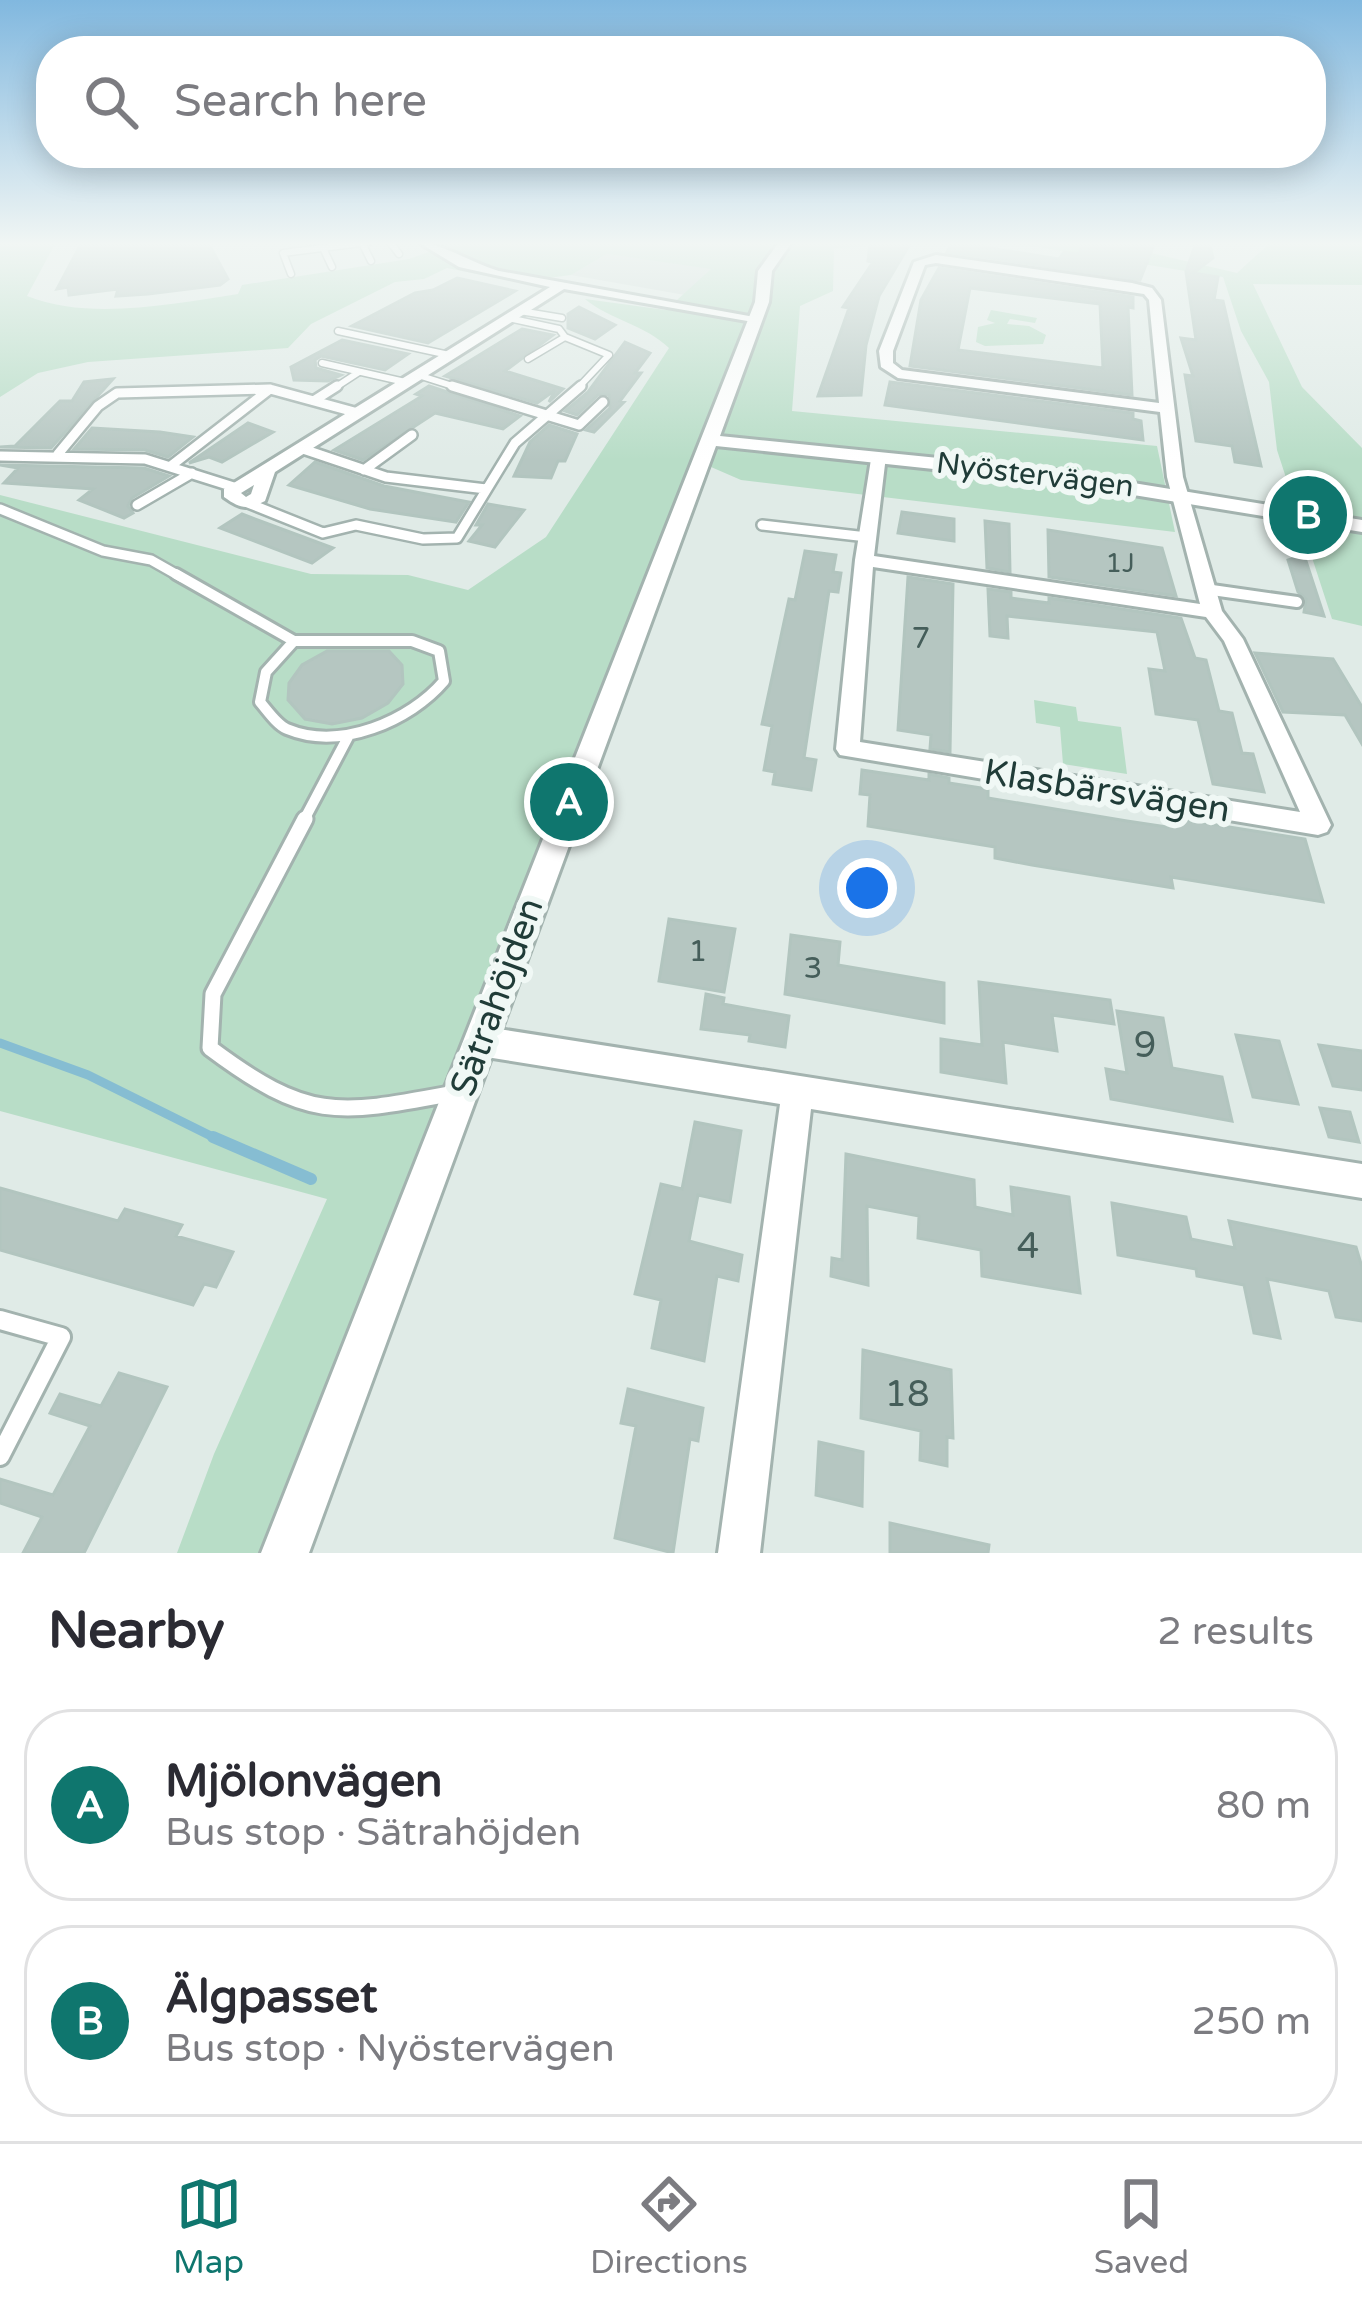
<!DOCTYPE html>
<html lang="en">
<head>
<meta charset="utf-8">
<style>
	:root { --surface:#fff; --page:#f2f2f3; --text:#2b2b33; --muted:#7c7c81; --line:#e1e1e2; --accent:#0f766e }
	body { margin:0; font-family:"Varela Round",sans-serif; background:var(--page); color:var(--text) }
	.you { position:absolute; left:867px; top:888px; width:42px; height:42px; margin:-30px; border:9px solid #fff; border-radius:50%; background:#1a73e8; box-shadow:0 0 0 18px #1a73e833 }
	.badge { display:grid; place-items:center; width:78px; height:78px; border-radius:50%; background:var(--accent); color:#fff; font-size:39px; font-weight:700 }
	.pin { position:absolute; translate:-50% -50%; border:6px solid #fff; box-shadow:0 3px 12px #0006 }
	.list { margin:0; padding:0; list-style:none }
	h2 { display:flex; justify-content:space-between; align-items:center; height:156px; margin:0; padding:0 48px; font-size:51px }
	h2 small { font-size:39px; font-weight:400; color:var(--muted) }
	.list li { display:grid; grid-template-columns:78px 1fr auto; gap:36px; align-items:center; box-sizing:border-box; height:192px; margin:0 24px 24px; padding:0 24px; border:3px solid var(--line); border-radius:48px }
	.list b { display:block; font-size:45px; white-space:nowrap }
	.list p { margin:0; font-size:39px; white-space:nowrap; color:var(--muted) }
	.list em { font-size:39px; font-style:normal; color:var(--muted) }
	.icon { flex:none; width:66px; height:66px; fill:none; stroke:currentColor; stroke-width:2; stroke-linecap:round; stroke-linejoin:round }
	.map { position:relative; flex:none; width:1362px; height:1553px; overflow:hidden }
	.search { position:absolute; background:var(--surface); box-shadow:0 6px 30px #0003; left:36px; right:36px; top:36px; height:132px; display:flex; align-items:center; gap:30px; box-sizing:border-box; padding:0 42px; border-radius:48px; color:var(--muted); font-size:45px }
	.sheet { height:588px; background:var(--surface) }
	nav { display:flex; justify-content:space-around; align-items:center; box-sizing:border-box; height:168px; border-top:3px solid var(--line); background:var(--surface); font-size:33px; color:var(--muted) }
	nav a { display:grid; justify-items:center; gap:6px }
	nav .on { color:var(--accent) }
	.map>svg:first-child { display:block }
	.built { fill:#cedbd7 }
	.green { fill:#b8ddc7 }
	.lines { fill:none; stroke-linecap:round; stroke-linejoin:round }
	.stream-far1 { stroke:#86bdd2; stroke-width:9 }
	.stream { stroke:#86bdd2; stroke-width:12 }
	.building { fill:#b5c6c1; stroke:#b2c5bf; stroke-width:3; fill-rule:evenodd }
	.service-far4-casing { stroke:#a3b3af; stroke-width:9 }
	.service-far3-casing { stroke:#a3b3af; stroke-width:14 }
	.service-far2-casing { stroke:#a3b3af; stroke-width:16 }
	.service-far1-casing { stroke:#a3b3af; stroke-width:21 }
	.service-casing { stroke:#a3b3af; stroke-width:24 }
	.minor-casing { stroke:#a3b3af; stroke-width:6 }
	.tertiary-casing { stroke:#a3b3af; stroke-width:6 }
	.service-far4 { stroke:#fff; stroke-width:6 }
	.service-far3 { stroke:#fff; stroke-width:9 }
	.service-far2 { stroke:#fff; stroke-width:10 }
	.service-far1 { stroke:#fff; stroke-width:15 }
	.service { stroke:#fff; stroke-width:18 }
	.minor { fill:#fff; fill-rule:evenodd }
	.tertiary { fill:#fff; fill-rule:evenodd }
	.labels { text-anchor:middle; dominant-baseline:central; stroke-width:12; stroke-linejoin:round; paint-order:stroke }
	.far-number-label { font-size:27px; fill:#455e5a }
	.far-street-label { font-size:30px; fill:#203c38; stroke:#f0f8f5 }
	.number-label { font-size:30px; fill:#455e5a }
	.street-label { font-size:36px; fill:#203c38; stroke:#f0f8f5 }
	.near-number-label { font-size:36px; fill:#455e5a }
</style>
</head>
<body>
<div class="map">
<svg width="1362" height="1553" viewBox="0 0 1362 1553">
	<rect width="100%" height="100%" fill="#e0ebe7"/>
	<path class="built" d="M607 254 712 268 685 295 571 275Z"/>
	<path class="green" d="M0 242H56L27 296C89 321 172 304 238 294L242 285 409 259 434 250 436 247 430 242H864L860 247 834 248 833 291 800 306 792 411 1157 446 1175 532 741 480 711 467 343 1406 297 1553H177L214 1454 327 1199 0 1111V495L311 574 408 575 468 590 546 537 669 348C644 324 612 321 585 299L666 310 711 269 607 254 571 275 517 282 447 268 424 279 395 282 311 324 288 348 88 362 38 373 0 397Z
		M1006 242H1104L1237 273 1271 242H1362V285L1253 284 1302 387 1362 448V626L1332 619 1277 450 1269 382 1241 331 1223 277Z
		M991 310 1037 318 1035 323 1010 319 1007 324 1029 326 1046 335 1043 344 985 346 976 342 978 327 995 323 987 320Z
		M1034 700 1076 707 1078 721 1121 727 1127 774 1063 764 1060 727 1036 723Z"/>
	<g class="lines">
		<path class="stream-far1" d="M0 1043 88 1075 219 1140"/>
		<path class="stream" d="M213 1137 311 1179"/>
	</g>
	<path class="building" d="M82 242H204L202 247 210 246 228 279 220 285 148 294 116 296 118 289 69 295 68 287 57 289Z
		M870 242H911L879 296 866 345 861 395 818 396 849 308 843 307 873 262 868 261Z
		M953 242 1059 259 1064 252 1080 254 1081 242H1155L1140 280 947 252Z
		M1196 242H1209L1213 258 1193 273 1218 277 1214 300 1223 301 1261 466 1235 462 1232 446 1196 441 1185 375 1193 376 1181 338 1196 340 1186 272Z
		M939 268 1133 297V308L1128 307 1132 395 910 366 921 300ZM970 288 1100 304 1103 368 958 350Z
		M457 278 515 291 428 343 352 326 415 293 433 290Z
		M579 307 615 325 595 339 568 328V314Z
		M522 329 553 335 505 371 563 389 549 402 555 390 537 403 445 376Z
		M342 340 408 354 385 370 321 356 315 360 316 368 341 375 328 381 294 380 291 367Z
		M625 342 650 353 635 373H641L620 401 624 402 594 432 586 430 610 408 609 395H598L577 415 565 411 588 392Z
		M113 379 51 448 0 447 15 446 60 401H72L84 382Z
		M890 382 1133 413V419L1141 421 1143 440 885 405Z
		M429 386 520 416 503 429 435 413 363 460 334 450 422 396 416 394Z
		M248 423 273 432 222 462 209 457 189 463Z
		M549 425 577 434 565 461H558L551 478 514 476 530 442Z
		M92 428 160 432 193 437 168 457 145 450 74 449Z
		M315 462 384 486 469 502 456 522 370 509 289 485Z
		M0 465 144 468 169 476 132 498 128 506 133 513 124 518 79 500 93 489 4 483 18 468Z
		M488 504 524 510 495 547 469 541 482 525H476Z
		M902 512 954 519V541L898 533Z
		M242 514 271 525 333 548 312 563 220 528Z
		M985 521 1009 524 1010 572 987 568Z
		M1048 530 1162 548 1176 596 1049 577Z
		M805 551 836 555 833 572 841 573 838 592 829 591 804 758 816 760 811 790 773 784 775 772 764 770 772 726 762 724 789 599 795 600Z
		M1304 555 1324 616 1304 612 1306 599 1298 592 1288 560Z
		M908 577 953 584 950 752 930 749 931 735 898 730Z
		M988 589 1011 592V598L1049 603V598L1181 618 1195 658 1206 660 1219 711 1232 713 1242 753 1253 754 1264 792 1213 784 1198 720 1156 714 1149 669 1165 671 1157 632 1007 616 1008 638 990 636Z
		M327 651H389L402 665 403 684 388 703 362 718 332 724 305 719 288 700 289 683 302 665Z
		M1255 653 1333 659 1362 707V744L1345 715 1283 712Z
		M862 770 929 780V774L949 778V783L988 789V798L1127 821 1167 827 1166 817 1305 839 1323 902 1171 877 1173 888 1032 865 995 858V847L868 826 870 795 860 794Z
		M669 919 735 929 724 992 659 981Z
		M791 935 840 942 838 965 944 983V1023L785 994Z
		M979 982 1110 1000 1114 1024 1052 1015 1057 1051 1003 1042 1006 1083 941 1072V1039L982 1045Z
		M706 994 724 998 723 1004 789 1016 785 1047 749 1041 750 1035 701 1029Z
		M1117 1011 1163 1018 1172 1068 1222 1077 1232 1121 1111 1099 1106 1069 1127 1073Z
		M1236 1035 1279 1041 1298 1104 1253 1097Z
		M1319 1045 1362 1051V1090L1333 1086Z
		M1320 1108 1350 1112 1359 1142 1329 1137Z
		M695 1122 741 1131 730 1202 698 1195 689 1241 742 1255 738 1281 717 1276 704 1361 652 1348 661 1300 635 1294 661 1184 682 1189Z
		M846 1154 974 1180 975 1207 1013 1215 1011 1187 1069 1197 1080 1293 982 1276 981 1250 918 1238 919 1216 867 1206 868 1285 831 1276 832 1258 842 1260Z
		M0 1188 118 1221 125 1209 182 1225 176 1236 233 1252 216 1287 204 1284 193 1305 0 1250Z
		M1112 1203 1186 1217 1191 1239 1235 1248 1229 1221 1356 1247 1362 1267V1321L1336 1317 1329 1291 1267 1279 1280 1338 1254 1333 1244 1285 1197 1276 1196 1269 1118 1255Z
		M863 1350 951 1370 953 1438 947 1437V1466L920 1460 921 1431 861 1418Z
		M119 1373 167 1387 84 1553H23L42 1517 0 1503V1479L53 1495 90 1426 50 1413 60 1394 101 1406Z
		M628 1389 703 1408 698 1441 690 1439 673 1553 615 1538 636 1426 621 1423Z
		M819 1442 863 1452 862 1506 816 1495Z
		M890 1523 989 1545 988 1553H890Z"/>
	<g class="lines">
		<defs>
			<path id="service-far4" d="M390 242 399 254
				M362 243 371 261
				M323 248 332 267
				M291 274 283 253 369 242
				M520 311 562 318
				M508 318 559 329 565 337 609 355 577 389
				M338 331 449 355
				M528 359 565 337
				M322 363 405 382
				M418 375 462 389
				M333 389 359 372"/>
			<path id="service-far3" d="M452 386 579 425 603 402
				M315 400 337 386
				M300 448 386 477 486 489
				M58 454 98 406 117 393 270 389 358 413
				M0 456 145 459 237 488
				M172 465 270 389
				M364 470 412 435
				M248 503 323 533 356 525 423 539 457 538 515 443 581 386
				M137 505 192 473
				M0 509 103 551 151 560 181 577
				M762 525 867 537"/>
			<path id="service-far2" d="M176 574 294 641
				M1205 589 1297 602
				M294 641H412L439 651 444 681C410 721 340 751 287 729 277 725 267 710 260 702L266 672Z
				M303 822 348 737"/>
			<path id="service-far1" d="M305 819 213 994 210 1048C309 1122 337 1115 455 1093"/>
			<path id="service" d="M0 1320 61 1337 0 1456"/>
			<path id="minor" d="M418 242C439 242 474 264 499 271L760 318 753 322 564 289 275 472 265 501C246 510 241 509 224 497V489L550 287 459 267ZM254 485 251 494 246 497 241 493Z
				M936 255 1132 283 1152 288 1161 300 1183 477 1222 611 1243 639 1331 825 1327 832 1318 835 840 755 836 749 855 560 872 453 886 456 874 556 1200 604 1167 477 1160 412 898 378 881 367 879 351 914 262ZM936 263 1144 294 1149 300 1159 403 902 370 893 363V351L925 265ZM873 567 1206 617 1224 641 1300 812 860 742Z
				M480 1026 1362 1164V1198L811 1109 760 1553H718L780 1104 480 1056 469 1051 465 1041 469 1031Z"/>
			<path id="tertiary" d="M779 242H792L772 271 769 302 720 436 1047 469 1362 520V532L1047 481 716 446 309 1553H261L755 302 758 271Z"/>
		</defs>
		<use href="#service-far4" class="service-far4-casing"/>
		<use href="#service-far3" class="service-far3-casing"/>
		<use href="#service-far2" class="service-far2-casing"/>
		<use href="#service-far1" class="service-far1-casing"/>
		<use href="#service" class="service-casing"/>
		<use href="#minor" class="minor-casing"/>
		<use href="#tertiary" class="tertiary-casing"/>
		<use href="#service-far4" class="service-far4"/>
		<use href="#service-far3" class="service-far3"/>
		<use href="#service-far2" class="service-far2"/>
		<use href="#service-far1" class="service-far1"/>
		<use href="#service" class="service"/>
		<use href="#minor" class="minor"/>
		<use href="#tertiary" class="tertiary"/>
	</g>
	<linearGradient id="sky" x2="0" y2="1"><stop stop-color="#81b8df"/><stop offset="0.53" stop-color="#f1f6f4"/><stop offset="1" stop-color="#f1f6f4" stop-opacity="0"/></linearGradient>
	<rect width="1362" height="460" fill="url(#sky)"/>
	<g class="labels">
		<g class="far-number-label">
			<text x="1120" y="563">1J</text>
		</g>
		<g class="far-street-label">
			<text transform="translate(1035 475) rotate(7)">Nyöstervägen</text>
		</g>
		<g class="number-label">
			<text x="921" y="638">7</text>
			<text x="698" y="951">1</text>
			<text x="813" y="968">3</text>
		</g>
		<g class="street-label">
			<text transform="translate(1107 791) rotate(9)">Klasbärsvägen</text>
			<text transform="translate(497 997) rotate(-70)">Sätrahöjden</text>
		</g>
		<g class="near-number-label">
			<text x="1145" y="1045">9</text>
			<text x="1028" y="1246">4</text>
			<text x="907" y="1394">18</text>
		</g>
	</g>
</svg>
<div class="you"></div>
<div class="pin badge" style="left:569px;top:802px">A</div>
<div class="pin badge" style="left:1308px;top:515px">B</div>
<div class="search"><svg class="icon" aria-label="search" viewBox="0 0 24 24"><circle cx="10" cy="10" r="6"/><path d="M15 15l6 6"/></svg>Search here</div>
</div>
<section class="sheet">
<h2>Nearby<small>2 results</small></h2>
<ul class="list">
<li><span class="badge">A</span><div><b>Mjölonvägen</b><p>Bus stop · Sätrahöjden</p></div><em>80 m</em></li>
<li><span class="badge">B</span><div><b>Älgpasset</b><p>Bus stop · Nyöstervägen</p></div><em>250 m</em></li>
</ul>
</section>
<nav>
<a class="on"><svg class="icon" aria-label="map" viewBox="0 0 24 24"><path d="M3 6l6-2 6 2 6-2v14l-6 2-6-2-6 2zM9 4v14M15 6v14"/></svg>Map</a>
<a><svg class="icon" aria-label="directions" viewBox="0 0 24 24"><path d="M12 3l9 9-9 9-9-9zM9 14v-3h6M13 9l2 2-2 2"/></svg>Directions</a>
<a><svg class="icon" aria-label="saved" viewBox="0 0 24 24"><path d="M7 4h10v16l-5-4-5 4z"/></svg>Saved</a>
</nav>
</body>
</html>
